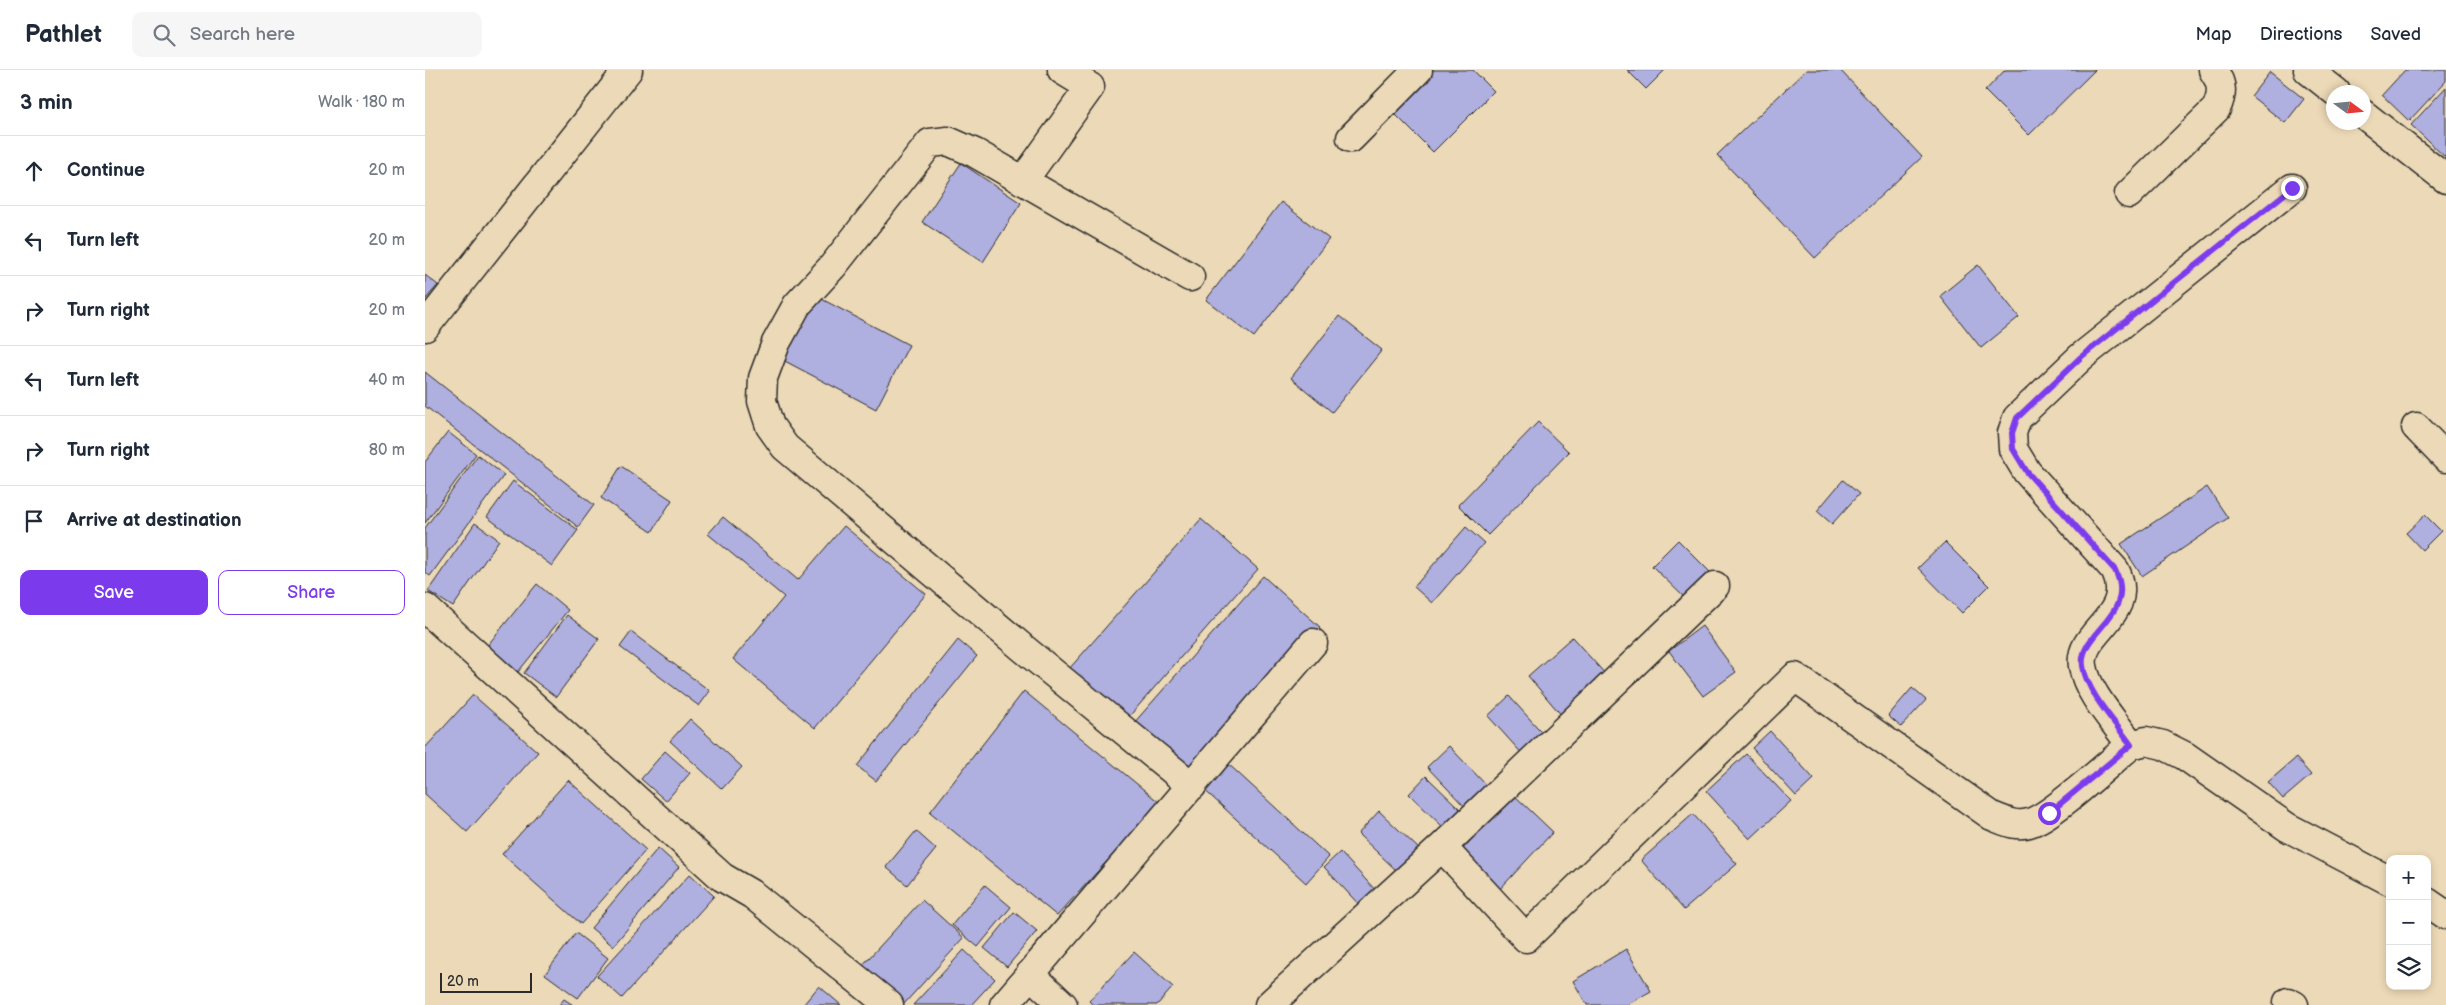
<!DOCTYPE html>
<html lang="en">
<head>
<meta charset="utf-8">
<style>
	:root { --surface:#fff; --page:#f6f6f7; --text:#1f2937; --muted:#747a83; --line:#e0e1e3; --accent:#7c3aed }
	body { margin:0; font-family:"Balsamiq Sans",sans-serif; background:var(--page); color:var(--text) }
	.controls { position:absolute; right:15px; bottom:15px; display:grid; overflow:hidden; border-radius:10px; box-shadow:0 2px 8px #0003 }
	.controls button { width:45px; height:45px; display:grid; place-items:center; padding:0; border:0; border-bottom:1px solid var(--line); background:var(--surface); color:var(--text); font:25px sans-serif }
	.compass { position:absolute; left:1901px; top:15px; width:45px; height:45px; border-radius:50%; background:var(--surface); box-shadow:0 2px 8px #0003; rotate:105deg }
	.scale { position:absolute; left:15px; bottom:12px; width:92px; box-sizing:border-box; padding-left:5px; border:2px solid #2b2b2b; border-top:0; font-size:14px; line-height:18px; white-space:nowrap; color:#2b2b2b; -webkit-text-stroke:4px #ecd9b7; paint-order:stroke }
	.stop { position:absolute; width:15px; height:15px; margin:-11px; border:4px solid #7c3aed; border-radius:50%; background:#fff }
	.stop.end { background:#7c3aed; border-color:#fff; box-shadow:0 1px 5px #0008 }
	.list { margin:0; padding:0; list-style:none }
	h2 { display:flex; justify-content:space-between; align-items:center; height:65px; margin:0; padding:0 20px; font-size:21px }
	h2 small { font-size:16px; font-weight:400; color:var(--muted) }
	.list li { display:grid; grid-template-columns:32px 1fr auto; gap:15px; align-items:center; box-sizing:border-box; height:70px; padding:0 20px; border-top:1px solid var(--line) }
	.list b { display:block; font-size:19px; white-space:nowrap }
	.list em { font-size:16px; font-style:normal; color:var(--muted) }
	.actions { display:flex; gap:10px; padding:15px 20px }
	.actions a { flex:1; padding:11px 0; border:1px solid var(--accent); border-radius:10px; text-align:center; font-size:18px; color:var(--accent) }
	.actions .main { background:var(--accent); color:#fff }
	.icon { flex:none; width:28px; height:28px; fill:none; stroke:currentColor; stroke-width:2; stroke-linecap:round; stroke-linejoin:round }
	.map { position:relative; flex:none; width:2021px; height:935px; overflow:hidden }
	header { display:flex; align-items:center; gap:30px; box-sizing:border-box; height:70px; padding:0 25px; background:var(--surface); border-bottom:1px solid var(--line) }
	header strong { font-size:24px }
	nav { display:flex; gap:28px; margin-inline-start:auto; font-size:18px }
	.search { width:350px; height:45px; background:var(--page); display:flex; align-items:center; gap:12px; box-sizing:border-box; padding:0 18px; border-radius:10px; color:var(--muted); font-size:19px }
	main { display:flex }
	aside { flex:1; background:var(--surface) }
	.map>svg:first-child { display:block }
	.building { fill:#afafe0; stroke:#2b2b2b }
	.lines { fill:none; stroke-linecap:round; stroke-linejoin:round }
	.minor-casing { stroke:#2b2b2b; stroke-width:31 }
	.minor { stroke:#ecd9b7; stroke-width:28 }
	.route { stroke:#7c3aed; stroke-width:6 }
</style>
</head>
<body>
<header>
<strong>Pathlet</strong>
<div class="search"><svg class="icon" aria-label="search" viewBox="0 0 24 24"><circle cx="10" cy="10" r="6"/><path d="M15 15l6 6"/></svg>Search here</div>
<nav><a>Map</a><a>Directions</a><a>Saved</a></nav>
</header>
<main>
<aside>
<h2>3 min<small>Walk · 180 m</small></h2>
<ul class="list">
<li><svg class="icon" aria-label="ahead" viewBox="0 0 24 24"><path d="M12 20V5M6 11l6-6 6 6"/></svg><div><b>Continue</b></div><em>20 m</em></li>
<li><svg class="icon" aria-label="left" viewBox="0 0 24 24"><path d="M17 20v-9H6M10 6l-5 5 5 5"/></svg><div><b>Turn left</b></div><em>20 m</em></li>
<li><svg class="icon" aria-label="right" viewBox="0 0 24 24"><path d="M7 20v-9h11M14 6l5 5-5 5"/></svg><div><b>Turn right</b></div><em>20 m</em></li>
<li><svg class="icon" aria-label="left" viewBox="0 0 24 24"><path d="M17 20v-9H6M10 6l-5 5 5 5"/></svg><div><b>Turn left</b></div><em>40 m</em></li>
<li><svg class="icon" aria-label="right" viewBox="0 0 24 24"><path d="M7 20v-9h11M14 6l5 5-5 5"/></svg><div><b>Turn right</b></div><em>80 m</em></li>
<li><svg class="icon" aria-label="arrive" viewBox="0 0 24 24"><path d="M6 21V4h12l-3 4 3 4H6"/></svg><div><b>Arrive at destination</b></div></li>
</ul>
<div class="actions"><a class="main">Save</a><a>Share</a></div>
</aside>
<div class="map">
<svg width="2021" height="935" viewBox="0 0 2021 935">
	<rect width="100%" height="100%" fill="#ecd9b7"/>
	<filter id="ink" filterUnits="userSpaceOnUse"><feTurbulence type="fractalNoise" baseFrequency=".02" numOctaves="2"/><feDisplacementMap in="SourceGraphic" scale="10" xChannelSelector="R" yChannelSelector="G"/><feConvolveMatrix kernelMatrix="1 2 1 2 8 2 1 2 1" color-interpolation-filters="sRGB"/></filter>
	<g filter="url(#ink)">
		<path class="building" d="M1008 0H1048L1069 21 1008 82 967 41Z
			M1202 0H1240L1221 19Z
			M1381 0H1415L1497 87 1390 188 1292 85Z
			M1580 0H1670L1604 65 1560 21Z
			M1980 0H2021V11L1984 51 1957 25Z
			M1845 2 1879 29 1860 53 1826 26Z
			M2021 17V88L1986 55Z
			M536 93 596 133 558 192 497 152Z
			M856 132 904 169 829 267 781 230Z
			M1553 195 1594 247 1556 278 1515 226Z
			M0 205 13 215 0 230Z
			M389 225 484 275 451 339 356 289Z
			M914 246 957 280 907 342 866 308Z
			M0 302 169 435 153 457 0 336Z
			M1113 352 1144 382 1063 465 1033 435Z
			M23 362 51 384 0 453V392Z
			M53 385 79 405 5 506 0 502V458Z
			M196 396 247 430 227 462 176 428Z
			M1418 410 1434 424 1407 454 1392 441Z
			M88 411 153 460 127 496 62 447Z
			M1782 417 1803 448 1717 506 1696 474Z
			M2000 445 2016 461 1997 480 1981 463Z
			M298 447 373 510 419 456 501 524 390 658 308 589 359 527 283 464Z
			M776 449 833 499 701 650 644 599Z
			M50 453 74 470 28 537 3 521Z
			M1041 457 1059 473 1007 533 989 517Z
			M1253 470 1289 506 1264 532 1227 496Z
			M1520 472 1564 516 1537 543 1493 498Z
			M838 506 895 557 765 704 708 654Z
			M112 514 143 540 93 602 62 576Z
			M142 545 174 569 131 627 99 603Z
			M1277 556 1311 602 1278 626 1244 581Z
			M206 562 285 621 274 636 195 577Z
			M1147 567 1183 607 1138 647 1103 606Z
			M533 570 552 586 451 711 432 696Z
			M1487 618 1501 630 1476 657 1463 646Z
			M599 621 735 733 632 846 505 742Z
			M48 625 113 682 42 762 0 724V678Z
			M1084 626 1122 668 1100 687 1063 646Z
			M265 649 317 697 297 719 245 671Z
			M1345 661 1389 709 1371 726 1327 678Z
			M1024 676 1062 716 1040 737 1002 697Z
			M240 681 265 703 241 731 216 709Z
			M1321 684 1366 731 1325 769 1281 721Z
			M1871 688 1886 705 1858 729 1843 712Z
			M799 690 904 787 881 813 775 716Z
			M1001 706 1038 742 1021 760 984 724Z
			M143 710 221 780 156 854 77 784Z
			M1088 724 1128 762 1074 820 1035 782Z
			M954 741 994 779 973 802 933 764Z
			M1268 744 1312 794 1259 840 1216 790Z
			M491 761 511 779 482 815 461 797Z
			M233 778 254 797 188 876 166 858Z
			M915 782 954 824 938 839 899 797Z
			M265 804 289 826 197 928 172 906Z
			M560 815 586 837 553 877 527 855Z
			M497 830 539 868 478 935H475L434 899Z
			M589 842 612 861 582 897 559 878Z
			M151 863 183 888 153 928 120 904Z
			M1201 879 1226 921 1202 935H1162L1148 911Z
			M539 880 570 909 546 935H488Z
			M709 882 748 917 732 935H668L664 931Z
			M394 916 416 935H378Z
			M139 929 148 935H134Z"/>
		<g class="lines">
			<defs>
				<path id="minor" d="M1883 0 1911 22
					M1938 44 2021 109
					M926 68 993 0
					M598 111 665 17 637 0
					M1704 124 1791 39C1798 24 1798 14 1788 0
					M765 207 550 83 523 71 505 73 408 196 372 235 351 273 338 308 337 331 345 356 360 377 599 579 767 716
					M0 257 203 0
					M1991 357 2021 388
					M0 538 297 807 328 825 464 935
					M1706 675C1691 653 1662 623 1658 596 1652 561 1713 546 1690 500L1602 402 1588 379 1587 363 1592 348 1656 287 1867 118
					M1017 777 1101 868 1370 607 1567 746C1580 751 1590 757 1604 753 1627 747 1685 692 1706 675L1721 671 1738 675 1760 686 1862 757 1965 811
					M2002 832 2021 845
					M605 904 638 935
					M1863 932 1869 935
					M579 935 888 573
					M844 935 1017 777 1290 516"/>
			</defs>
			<use href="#minor" class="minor-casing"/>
			<use href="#minor" class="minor"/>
		</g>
	</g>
	<g class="lines" filter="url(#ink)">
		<path class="route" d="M1624 743 1706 675C1691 653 1662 623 1658 596 1653 561 1713 546 1690 500L1602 402 1588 379 1587 363 1592 348 1656 287 1867 118"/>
	</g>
</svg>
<div class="controls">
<button>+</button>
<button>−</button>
<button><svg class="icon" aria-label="layers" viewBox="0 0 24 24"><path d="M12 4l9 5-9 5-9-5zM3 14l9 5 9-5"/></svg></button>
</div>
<svg class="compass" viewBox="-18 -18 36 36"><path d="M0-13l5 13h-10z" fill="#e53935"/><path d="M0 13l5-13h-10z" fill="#747a83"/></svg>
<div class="scale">20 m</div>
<div class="stop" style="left:1624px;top:743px"></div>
<div class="stop end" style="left:1867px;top:118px"></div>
</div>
</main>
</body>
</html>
